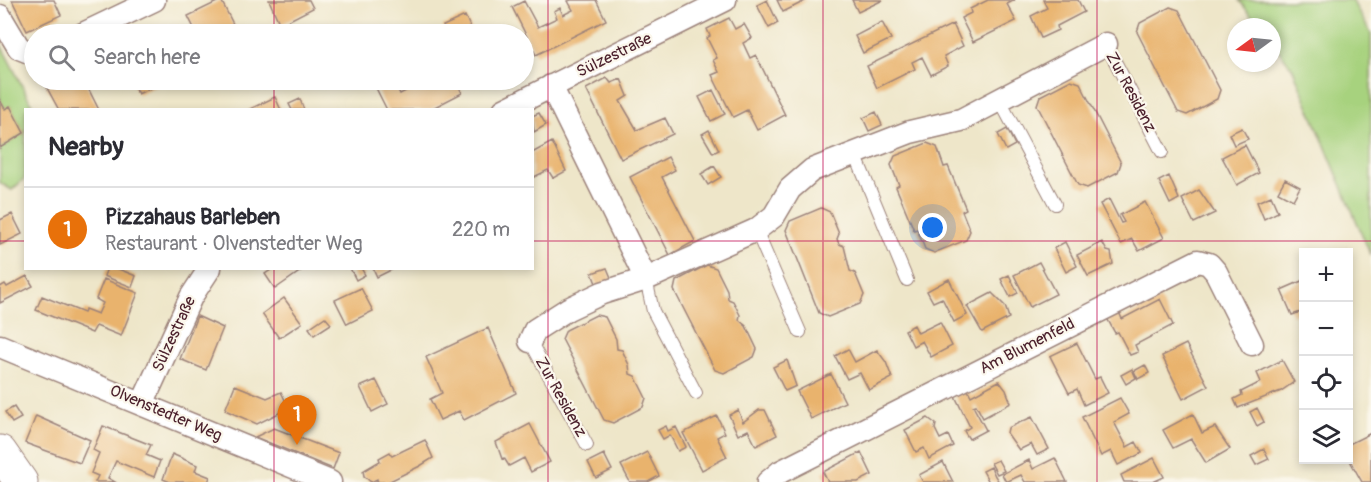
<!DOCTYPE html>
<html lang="en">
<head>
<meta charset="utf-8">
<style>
	:root { --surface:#fff; --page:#f2f2f3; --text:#2b2b33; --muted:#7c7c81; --line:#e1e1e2; --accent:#1f6fb2 }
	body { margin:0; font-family:Pangolin,sans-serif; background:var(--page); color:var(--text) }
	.controls { position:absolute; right:18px; bottom:18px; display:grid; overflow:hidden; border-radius:0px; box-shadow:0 3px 9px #0003 }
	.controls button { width:54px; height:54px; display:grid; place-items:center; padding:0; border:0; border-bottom:2px solid var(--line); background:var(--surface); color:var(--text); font:30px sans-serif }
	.compass { position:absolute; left:1227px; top:18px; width:54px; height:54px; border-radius:50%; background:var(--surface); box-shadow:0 3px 9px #0003; rotate:255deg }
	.you { position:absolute; left:933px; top:228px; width:21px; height:21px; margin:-15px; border:4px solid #fff; border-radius:50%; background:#1a73e8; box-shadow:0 0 0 9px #1a73e833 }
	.badge { display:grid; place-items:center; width:39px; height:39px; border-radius:50%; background:var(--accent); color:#fff; font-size:20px; font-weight:700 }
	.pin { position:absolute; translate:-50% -50px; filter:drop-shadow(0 2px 3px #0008) }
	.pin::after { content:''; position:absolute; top:32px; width:21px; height:18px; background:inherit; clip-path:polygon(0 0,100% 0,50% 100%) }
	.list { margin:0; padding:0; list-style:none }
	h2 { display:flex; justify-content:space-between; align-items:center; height:78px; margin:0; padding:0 24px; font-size:26px }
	h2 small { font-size:20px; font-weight:400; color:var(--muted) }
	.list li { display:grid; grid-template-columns:39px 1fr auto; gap:18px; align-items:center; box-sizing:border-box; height:84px; padding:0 24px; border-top:2px solid var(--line) }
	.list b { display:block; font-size:22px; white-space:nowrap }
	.list p { margin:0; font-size:20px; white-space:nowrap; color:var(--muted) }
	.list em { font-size:20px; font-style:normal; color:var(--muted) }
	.icon { flex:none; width:33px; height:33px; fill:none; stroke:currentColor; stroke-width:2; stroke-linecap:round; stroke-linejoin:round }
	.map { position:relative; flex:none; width:1371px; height:482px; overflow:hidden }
	.search { position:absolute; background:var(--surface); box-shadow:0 3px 9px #0003; left:24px; top:24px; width:510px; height:66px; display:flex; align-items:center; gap:15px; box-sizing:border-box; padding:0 21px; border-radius:33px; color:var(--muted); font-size:22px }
	.panel { position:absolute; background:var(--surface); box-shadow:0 3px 9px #0003; left:24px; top:108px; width:510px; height:162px; border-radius:0px }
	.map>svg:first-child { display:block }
	.green { fill:#a7d27e; stroke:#787854; stroke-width:1.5 }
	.building { fill:#e9b36d }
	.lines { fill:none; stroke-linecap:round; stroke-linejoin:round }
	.lane-casing { stroke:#9c827a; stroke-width:14 }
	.street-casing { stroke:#9c827a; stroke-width:25 }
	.secondary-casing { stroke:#9c827a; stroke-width:35 }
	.lane { stroke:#fff; stroke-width:12 }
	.street { stroke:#fff; stroke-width:22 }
	.secondary { stroke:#fff; stroke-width:33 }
	.grid { fill:none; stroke:#c2185b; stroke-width:1.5; stroke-opacity:0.55 }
	.labels { text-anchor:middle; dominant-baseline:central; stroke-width:4.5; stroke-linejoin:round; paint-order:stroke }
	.street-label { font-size:16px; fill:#4a1f2b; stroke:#fbf7ec }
</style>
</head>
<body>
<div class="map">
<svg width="1371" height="482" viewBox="0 0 1371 482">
	<rect width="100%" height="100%" fill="#fbf7ec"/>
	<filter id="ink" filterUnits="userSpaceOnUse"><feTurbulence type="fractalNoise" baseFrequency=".0167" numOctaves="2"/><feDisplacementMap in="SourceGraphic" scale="12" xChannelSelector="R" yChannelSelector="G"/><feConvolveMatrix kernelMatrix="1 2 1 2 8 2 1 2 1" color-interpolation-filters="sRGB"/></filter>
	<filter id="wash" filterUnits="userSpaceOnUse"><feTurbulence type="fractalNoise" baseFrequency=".008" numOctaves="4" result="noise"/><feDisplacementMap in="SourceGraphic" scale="24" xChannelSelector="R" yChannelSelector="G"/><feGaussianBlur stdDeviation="1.35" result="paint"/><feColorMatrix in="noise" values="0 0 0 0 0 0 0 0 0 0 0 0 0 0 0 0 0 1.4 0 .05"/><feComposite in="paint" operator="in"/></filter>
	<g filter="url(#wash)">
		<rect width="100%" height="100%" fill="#eee6c9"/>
		<path class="green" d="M1239 0H1352L1371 34V256L1293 69 1272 42V27H1260Z
			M0 43 34 109 26 110 25 178 12 190 0 183V148L24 133 10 106 5 109 0 100Z"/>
		<g id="blocks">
			<path class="building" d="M12 0H54L61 15 27 31Z
				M221 0 238 34H197L188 16Z
				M269 0H309L313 8 280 25Z
				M571 0H596L606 20 536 55 512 7 524 1 538 27 557 18 554 11 560 8 563 15 573 10 568 1Z
				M767 0 778 23 769 28 757 5Z
				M777 0H807L783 12Z
				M852 0H883L858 12Z
				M988 0H1015L1007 4 1016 21 973 42 961 18 971 13 970 9Z
				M1043 0H1078L1084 12 1057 26 1058 30 1041 38 1031 16 1047 8Z
				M1170 7 1179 10 1220 90 1217 99 1187 115 1178 112 1137 32 1140 23Z
				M465 16 473 33 447 34 443 26Z
				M729 18 735 29 744 24 752 38 743 43 750 58 756 55 785 115 757 130 747 110 733 117 712 75 719 72 713 60 717 58 707 38 710 36 707 29Z
				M882 22 891 39 863 53 855 36Z
				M953 24 963 46 944 56 948 66 931 75 922 57 912 62 915 69 877 88 867 66Z
				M607 78 611 83 621 79 628 96 620 101 637 130 665 118 673 134 621 159 586 89Z
				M60 80H84L99 110H59L46 86Z
				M131 80H168L138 94Z
				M372 80H393L400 94 427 80H456L462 93 429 110H387Z
				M1071 80 1080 83 1121 163 1118 172 1087 188 1078 185 1037 105 1040 96Z
				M713 90 725 114 711 121 699 97Z
				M275 97 281 110H248Z
				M300 99 304 110H292L289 104Z
				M0 100 5 109 10 106 24 133 0 148Z
				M876 112 882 125 869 131 863 118Z
				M539 113 546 125 534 132 532 116Z
				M1242 128 1248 139 1234 145 1229 134Z
				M1007 129 1015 145 1006 150 998 134Z
				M709 130 719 150 713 153 702 134Z
				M552 142 566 171 553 178 548 170 532 178V153Z
				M927 143 937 147 944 167 948 166 966 209 962 211 970 231 966 240 934 253 925 249 917 229 914 230 896 187 899 185 891 165 895 156Z
				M1245 145 1259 173 1237 185 1222 157Z
				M668 157 675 170 662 177 695 241 670 255 630 177Z
				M714 166 721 177 708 185 701 174Z
				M1169 176 1179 199 1170 204 1159 181Z
				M1285 179 1300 187 1293 200 1278 192Z
				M1199 190 1215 213 1194 223 1182 199Z
				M1271 196 1278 212 1264 219 1257 202Z
				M1109 199 1121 223 1124 222 1120 215 1145 202 1164 238 1139 251 1132 239 1121 244 1100 204Z
				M821 208 830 212 839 234 837 239 839 244 844 246 850 271 855 273 864 295 860 304 828 317 819 313 786 230 790 221Z
				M12 214 22 234 0 245V220Z
				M1065 242 1077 266 1066 272 1054 248Z
				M1102 242 1107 251 1111 252 1113 264 1088 276 1077 255Z
				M1039 262 1056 294 1030 307 1014 275Z
				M707 265 716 268 727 290 728 299 733 301 740 315 739 320 746 326 757 349 754 357 724 373 715 370 674 290 676 281Z
				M107 268H116L136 276 132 287 104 276Z
				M274 268H305L275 289 265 274Z
				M350 268H361L365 275 356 280Z
				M373 268H395L377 277Z
				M607 268 612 280 597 286 592 273Z
				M1009 275 1018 293 1010 297 1001 279Z
				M27 276 33 286 0 303V287L5 284 7 287Z
				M104 279 138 293 121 336 96 326 92 333 36 310 42 296 84 313 85 309 98 314 103 303 96 299Z
				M949 279 967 315 954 322 942 298 933 302 927 291Z
				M1304 280V316L1301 312 1292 315 1281 290Z
				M361 288 373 311 347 324 335 300Z
				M992 293 1005 306 1009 318 982 332 967 306Z
				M284 298 302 323 279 338 262 314Z
				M1160 299 1173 325 1135 345 1138 352 1130 355 1118 332 1115 333 1107 318 1119 312 1122 319Z
				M596 315 605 317 616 339 617 349 622 350 629 365 630 374 635 376 646 398 643 407 613 423 604 420 562 339 566 330Z
				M197 316 223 328 206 370 180 359Z
				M325 317 331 324 314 335 309 328Z
				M940 322 952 346 931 357 922 341 913 346 905 330 914 325 918 333Z
				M488 328 516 393 464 420 459 411 440 420 430 399 442 393 426 357Z
				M1077 343 1095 379 1100 377 1108 393 1084 405 1077 389 1069 393 1050 356Z
				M1186 344 1208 386 1183 399 1162 356Z
				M848 349 855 362 877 350 886 362 892 378 869 390 860 373 847 379 835 356Z
				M787 360 796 386 785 391 773 367Z
				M1282 360 1294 382 1281 391 1238 408 1234 399 1242 395 1241 392 1261 382 1257 373Z
				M1145 365 1149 373 1138 379 1134 371Z
				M1132 369 1136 378 1126 384 1121 375Z
				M831 374 845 402 811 419 797 391Z
				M376 380 388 404 372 412 360 387Z
				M999 381 1006 390 1011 403 983 418 976 405 973 406 986 430 969 439 964 431 970 427 955 396 968 390 971 396Z
				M235 385 267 398 281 392 289 408 257 424 225 410Z
				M1120 398 1129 414 1114 422 1127 447 1136 442 1142 453 1118 465 1111 451 1101 456 1082 417Z
				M14 407 21 418 12 423 5 412Z
				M1257 408 1264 422 1257 426 1250 412Z
				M738 410 743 422 759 410H765L777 435 756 446 748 430 738 435 729 415Z
				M1193 414 1202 433 1215 427 1230 449 1206 463 1191 439 1173 448 1163 430Z
				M36 416 90 440 80 463 25 443Z
				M717 416 725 433 717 437 727 457 702 470 683 433Z
				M1032 417 1049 449 1037 455 1031 444 1019 450 1007 433 1008 428Z
				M928 418 936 424 935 429 940 439 948 435 953 446 929 459 924 448 916 452 905 430Z
				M530 424 550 462 531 472 524 458 509 466 504 458 502 459 496 442Z
				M103 426 151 445 146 455 160 461 154 477 116 461 108 478 115 482H95L98 476 91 473 99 453 93 450Z
				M666 426 668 431 676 427 686 447 678 451 670 435 663 439 658 430Z
				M274 428 339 453 333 469 255 437Z
				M1371 433V482H1362L1348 457V447L1349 444Z
				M425 440 433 458 420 466 388 482H378L377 479 371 482 364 476 363 471 380 461 379 458 390 452 392 456Z
				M1264 449 1269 459 1256 465 1251 456Z
				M647 452 659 476 648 482H630L621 465Z
				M861 452 872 475 858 482H828L823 472Z
				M172 454 197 465 195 471 210 477 208 482H170L163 479Z
				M604 454 612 470 596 478 588 462Z
				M1055 458 1067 482H1025L1021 475 1006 482 1002 474 1029 460 1033 469Z
				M1154 458 1164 477 1153 482H1124L1121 475Z
				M998 460 1004 471 997 474 991 463Z
				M943 462 953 482H923L919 475Z
				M991 467 995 476 999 482H989L983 471Z"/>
		</g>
	</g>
	<g filter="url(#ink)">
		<use href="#blocks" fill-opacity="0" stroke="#9c827a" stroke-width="1.5"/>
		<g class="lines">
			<defs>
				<path id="lane" d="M1106 44 1162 152
					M1000 101 1055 204
					M855 154 907 280
					M756 230 800 332
					M646 279 653 311 696 393
					M530 341 587 445"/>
				<path id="street" d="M0 16 19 48 34 54
					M83 34 154 0
					M551 86 646 279
					M504 110 725 0
					M530 341 535 330 568 309 602 293 646 279 756 230 774 216 790 189 812 170 910 132 961 120 1106 44
					M0 346 330 482
					M143 402 191 297 210 268
					M768 482 780 472 1198 261 1209 264 1216 272 1252 344"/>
				<path id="secondary" d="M0 452 21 482"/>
			</defs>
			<use href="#lane" class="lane-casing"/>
			<use href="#street" class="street-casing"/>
			<use href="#secondary" class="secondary-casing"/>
			<use href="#lane" class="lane"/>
			<use href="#street" class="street"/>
			<use href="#secondary" class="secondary"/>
		</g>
	</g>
	<path class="grid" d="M274 0V34M548 0V482M823 0V482M1097 0V482M274 80V110M0 241H26M532 241H1371M274 268V482"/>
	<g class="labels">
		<g class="street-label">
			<text transform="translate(614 55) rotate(-26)">Sülzestraße</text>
			<text transform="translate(1131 92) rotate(62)">Zur Residenz</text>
			<text transform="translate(174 334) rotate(-65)">Sülzestraße</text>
			<text transform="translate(1027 346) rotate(-27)">Am Blumenfeld</text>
			<text transform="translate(561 397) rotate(61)">Zur Residenz</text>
			<text transform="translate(166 413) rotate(23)">Olvenstedter Weg</text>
		</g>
	</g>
</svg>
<div class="controls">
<button>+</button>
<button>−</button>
<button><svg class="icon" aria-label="locate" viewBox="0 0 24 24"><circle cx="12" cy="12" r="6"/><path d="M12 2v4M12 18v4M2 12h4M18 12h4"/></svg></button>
<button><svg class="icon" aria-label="layers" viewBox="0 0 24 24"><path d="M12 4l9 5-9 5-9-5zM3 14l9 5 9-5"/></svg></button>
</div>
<svg class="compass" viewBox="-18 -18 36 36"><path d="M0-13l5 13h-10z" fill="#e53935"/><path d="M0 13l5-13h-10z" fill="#7c7c81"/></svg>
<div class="you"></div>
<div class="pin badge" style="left:297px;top:445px;background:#e8710a">1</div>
<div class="search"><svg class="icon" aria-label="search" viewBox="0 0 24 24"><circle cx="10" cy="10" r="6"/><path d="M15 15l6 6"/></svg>Search here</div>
<section class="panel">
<h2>Nearby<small></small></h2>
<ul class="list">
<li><span class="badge" style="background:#e8710a">1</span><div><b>Pizzahaus Barleben</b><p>Restaurant · Olvenstedter Weg</p></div><em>220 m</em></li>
</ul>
</section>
</div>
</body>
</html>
